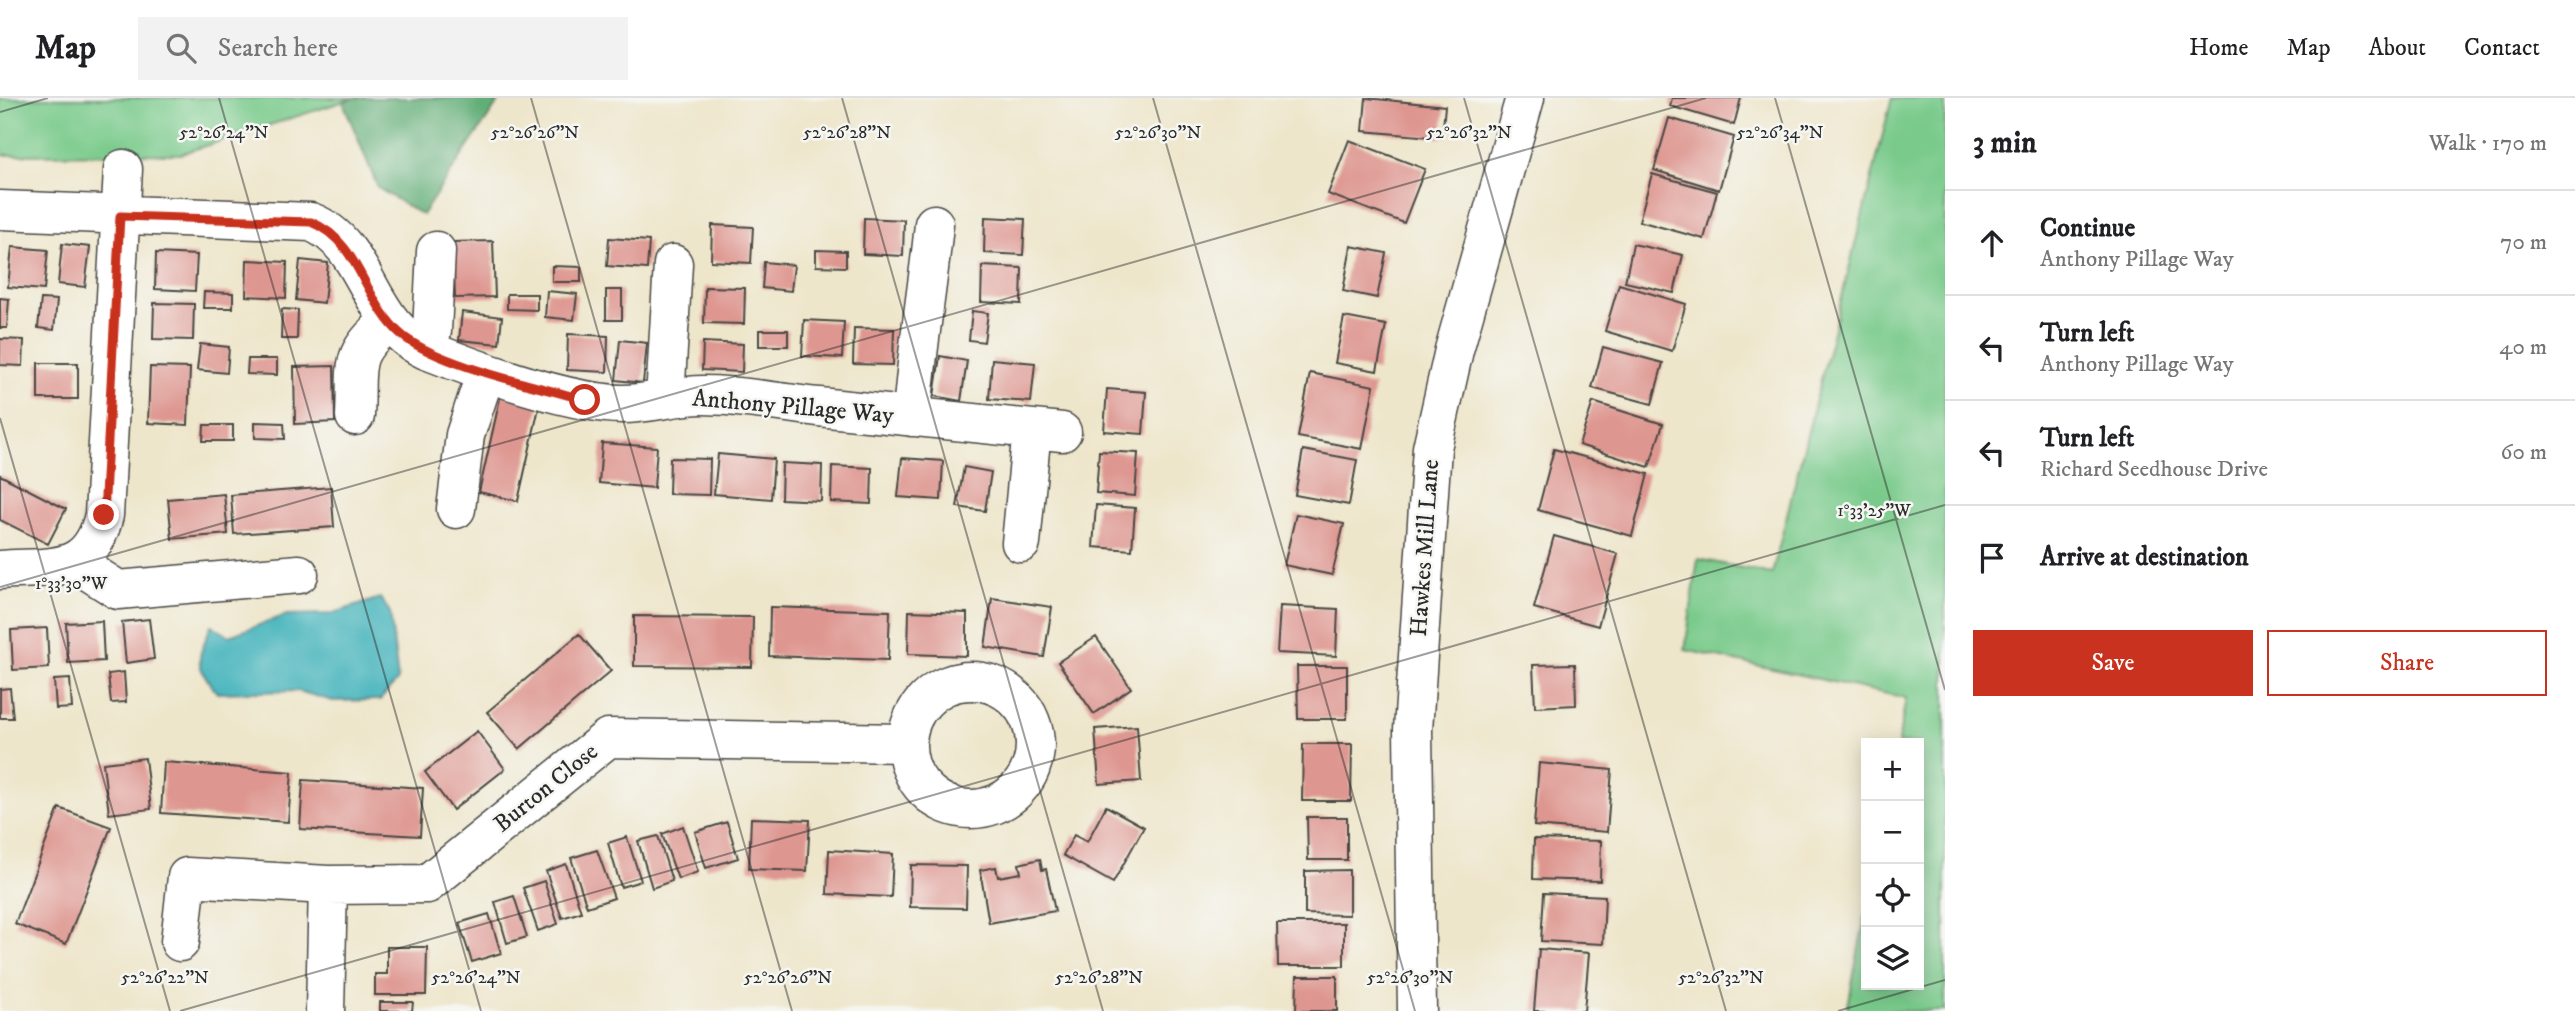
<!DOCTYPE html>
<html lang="en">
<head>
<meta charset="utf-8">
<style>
	:root { --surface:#fff; --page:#f2f2f2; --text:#202124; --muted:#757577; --line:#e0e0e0; --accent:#c8321e }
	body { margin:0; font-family:"IM FELL DW Pica",serif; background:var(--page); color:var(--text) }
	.controls { position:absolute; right:21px; bottom:21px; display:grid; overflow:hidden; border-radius:0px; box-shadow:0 4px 18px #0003 }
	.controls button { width:63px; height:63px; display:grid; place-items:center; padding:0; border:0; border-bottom:2px solid var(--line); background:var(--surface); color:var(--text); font:35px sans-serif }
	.stop { position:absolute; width:21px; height:21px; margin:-16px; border:5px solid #c8321e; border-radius:50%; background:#fff }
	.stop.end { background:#c8321e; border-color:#fff; box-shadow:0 2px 7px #0008 }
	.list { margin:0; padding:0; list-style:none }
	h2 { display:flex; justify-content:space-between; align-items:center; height:91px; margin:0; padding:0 28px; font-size:30px }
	h2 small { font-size:23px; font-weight:400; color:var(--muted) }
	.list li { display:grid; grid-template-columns:46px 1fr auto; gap:21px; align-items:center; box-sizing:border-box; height:105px; padding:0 28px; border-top:2px solid var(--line) }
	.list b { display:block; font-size:26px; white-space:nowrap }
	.list p { margin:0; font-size:23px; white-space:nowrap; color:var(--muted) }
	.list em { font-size:23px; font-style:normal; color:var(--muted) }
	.actions { display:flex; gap:14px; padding:21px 28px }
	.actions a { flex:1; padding:16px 0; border:2px solid var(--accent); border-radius:0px; text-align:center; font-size:24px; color:var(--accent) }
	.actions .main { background:var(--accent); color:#fff }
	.icon { flex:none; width:38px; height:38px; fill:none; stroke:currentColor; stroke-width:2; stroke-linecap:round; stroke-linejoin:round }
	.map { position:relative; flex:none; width:1945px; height:913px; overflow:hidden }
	header { display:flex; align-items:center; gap:42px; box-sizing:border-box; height:98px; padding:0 35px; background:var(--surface); border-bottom:2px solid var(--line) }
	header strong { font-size:33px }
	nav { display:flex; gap:38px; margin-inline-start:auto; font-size:24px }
	.search { width:490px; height:63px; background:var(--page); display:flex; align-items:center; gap:18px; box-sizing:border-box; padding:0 24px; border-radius:0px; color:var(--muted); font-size:26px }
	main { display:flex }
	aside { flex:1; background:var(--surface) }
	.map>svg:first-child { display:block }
	.green { fill:#79ca8b; stroke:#527a5b; stroke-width:2 }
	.forest { fill:#62ae77; stroke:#466c51; stroke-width:2 }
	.water { fill:#43b3bb; stroke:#376f73; stroke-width:2 }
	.building { fill:#de9690 }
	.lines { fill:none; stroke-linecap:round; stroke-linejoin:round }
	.minor-casing { stroke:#484743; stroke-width:41 }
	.minor { stroke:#fff; stroke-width:38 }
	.route { stroke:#c8321e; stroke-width:9 }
	.ticks { fill:none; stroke:#2b2b2b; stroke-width:2; stroke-opacity:0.45 }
	.labels { text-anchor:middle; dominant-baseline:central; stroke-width:5; stroke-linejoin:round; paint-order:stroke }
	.street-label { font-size:24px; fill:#2b2b2b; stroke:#f6f6f2 }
	.ticks-label { font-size:18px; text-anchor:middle; fill:#2b2b2b; stroke:#f6f6f2; stroke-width:5; stroke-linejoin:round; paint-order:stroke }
</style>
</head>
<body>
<header>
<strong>Map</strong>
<div class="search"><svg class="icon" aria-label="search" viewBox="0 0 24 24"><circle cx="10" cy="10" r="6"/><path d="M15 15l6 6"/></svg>Search here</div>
<nav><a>Home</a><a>Map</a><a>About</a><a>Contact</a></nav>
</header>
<main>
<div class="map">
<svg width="1945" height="913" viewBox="0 0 1945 913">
	<rect width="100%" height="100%" fill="#f6f6f2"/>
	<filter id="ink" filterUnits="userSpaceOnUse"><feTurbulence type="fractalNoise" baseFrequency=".0143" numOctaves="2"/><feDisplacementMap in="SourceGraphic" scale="14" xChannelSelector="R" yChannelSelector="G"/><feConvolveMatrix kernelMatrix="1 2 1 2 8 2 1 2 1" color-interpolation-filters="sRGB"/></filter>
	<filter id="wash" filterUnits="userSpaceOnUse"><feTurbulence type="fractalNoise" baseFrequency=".00686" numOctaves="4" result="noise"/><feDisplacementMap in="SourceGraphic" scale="28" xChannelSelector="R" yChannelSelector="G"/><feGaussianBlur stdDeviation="1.57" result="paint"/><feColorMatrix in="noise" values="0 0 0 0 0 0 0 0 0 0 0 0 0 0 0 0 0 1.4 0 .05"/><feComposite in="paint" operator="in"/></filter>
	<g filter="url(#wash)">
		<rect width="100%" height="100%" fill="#eee6cb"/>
		<path class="green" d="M0 0H354L180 56 0 57Z
			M1892 0H1945V913H1847L1866 813V887H1919V645H1898L1906 600 1685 552 1698 461 1772 476Z"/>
		<path class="forest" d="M354 0H501L422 117 378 90 343 4Z"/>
		<path class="water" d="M380 500 390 514 398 582 380 602 333 603 298 593 217 595C192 562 198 564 211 527L229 538 286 517 331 516Z"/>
		<g id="blocks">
			<path class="building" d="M1366 0 1445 8 1442 40 1363 33Z
				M1672 0H1741L1734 27 1670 8Z
				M1669 20 1734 39 1719 92 1654 72Z
				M1349 42 1425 71 1404 125 1328 96Z
				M1652 76 1717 94 1704 141 1639 123Z
				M985 119 1025 121 1023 157 984 155Z
				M864 120 904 122 903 158 863 156Z
				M712 127 753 129 751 165 711 163Z
				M609 140 649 143 647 171 607 168Z
				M493 143 495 199 455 200 453 144Z
				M62 146 90 149 85 189 58 186Z
				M1633 146 1683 157 1674 195 1625 184Z
				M1351 148 1386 155 1377 200 1343 193Z
				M12 149 48 152 44 192 8 189Z
				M816 152 846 153V169L816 168Z
				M156 155 197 157 195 193 155 191Z
				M247 162 287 164 286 200 246 198Z
				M300 162 328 165 324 205 296 202Z
				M764 164 794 167 791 193 762 190Z
				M552 168 581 169V184H552Z
				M982 168 1022 170 1021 206 981 204Z
				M1619 186 1686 206 1672 253 1605 233Z
				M705 189 745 190 744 226 704 225Z
				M606 192H622V222H606Z
				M547 193 577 196 574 222 545 219Z
				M204 194 233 195V210H203Z
				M507 196H537V212L507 211Z
				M0 200 9 201 7 230H0Z
				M41 201 57 202 54 232 38 230Z
				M154 205 194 206 193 242 153 241Z
				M282 211 298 212 297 241H281Z
				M972 213 988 215 984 244 969 242Z
				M462 214 502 219 499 246 459 242Z
				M1344 219 1386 227 1377 273 1335 265Z
				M804 222 844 224 842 260 802 258Z
				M854 230 894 231 893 267 853 266Z
				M759 232H788V248H759Z
				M568 236 608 238 607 274 567 272Z
				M0 241 24 242 23 268 0 267Z
				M620 242 647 245 643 285 616 282Z
				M703 244 743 246 742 274 702 272Z
				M200 246 229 249 227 275 197 272Z
				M1603 249 1663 265 1652 306 1592 290Z
				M940 258 967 263 961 303 934 298Z
				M248 261H277V277L247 276Z
				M992 261 1035 265 1031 304 989 301Z
				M38 265H78V301H38Z
				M334 268 335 324 295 326 294 269Z
				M150 269 190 270 188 327 148 325Z
				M1310 275 1374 288 1362 351 1298 339Z
				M1107 291 1146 294 1143 336 1104 333Z
				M501 296 540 305 518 403 479 394Z
				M1593 304 1663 326 1649 369 1579 347Z
				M255 324 284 325 285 341 255 340Z
				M204 327H233V343H203Z
				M602 345 657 349 654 390 599 385Z
				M1554 351 1648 376 1632 438 1538 412Z
				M1303 352 1357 362 1349 407 1295 397Z
				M1099 353 1138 355 1135 398 1096 395Z
				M718 356 774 361 771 401 714 396Z
				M670 360 710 361 709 397 669 396Z
				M902 360 943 363 941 402 898 399Z
				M782 365 822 367 821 403 781 401Z
				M832 368 872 370 871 406 831 404Z
				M964 369 991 374 985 413 957 409Z
				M0 377 66 411 48 446 0 422Z
				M331 389 334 429 234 436 231 397Z
				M224 396 228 436 172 441 168 401Z
				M1096 407 1135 410 1132 452 1093 449Z
				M1296 416 1344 426 1332 477 1284 467Z
				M1554 438 1618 456 1598 528 1534 510Z
				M992 500 1052 509 1044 559 985 549Z
				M1280 508 1338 511 1336 558 1277 555Z
				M770 509 890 513 888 562 769 558Z
				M909 513 967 515V558L908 556Z
				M634 518 753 519 752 569 634 568Z
				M149 521 154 561 126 565 122 524Z
				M102 523 104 563 68 565 66 525Z
				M47 530 49 570 13 572 11 532Z
				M579 536 611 573 519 651 487 614Z
				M1096 539 1131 590 1094 616 1058 564Z
				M1575 566 1576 607 1535 609 1533 567Z
				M1297 568H1347V621H1298Z
				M124 574 126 604 111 605 108 576Z
				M70 581 72 610 56 611 54 582Z
				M10 590 13 620H0V591Z
				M1137 628 1141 683 1099 686 1095 631Z
				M477 633 505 671 453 712 425 674Z
				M1303 646H1352L1351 703H1302Z
				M145 660 151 711 109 716 103 665Z
				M164 664 292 674 288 724 161 715Z
				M1539 665 1612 672 1607 734 1534 728Z
				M303 682 423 690 420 738 300 731Z
				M1106 708 1144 729 1113 785 1063 757 1074 737 1087 744Z
				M59 710 111 729 66 846 15 826Z
				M1307 719H1347V762H1308Z
				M751 720 810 722 807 773 749 771Z
				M727 724 738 760 706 770 695 734Z
				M683 728 698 774 678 781 662 736Z
				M658 738 672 783 652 790 638 743Z
				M627 739 641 783 621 789 608 745Z
				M1534 741 1601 743 1600 783 1533 781Z
				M597 752 614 800 587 809 571 760Z
				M829 752 893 756 891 799 827 796Z
				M1040 761 1042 772 1046 771 1055 813 989 825 980 772 996 769 998 779 1021 775 1019 766Z
				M566 766 581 814 562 820 546 773Z
				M911 767 967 768 966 810 910 809Z
				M1349 772V817L1305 816V773Z
				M544 783 558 826 538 833 523 790Z
				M1544 795 1605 798 1603 846 1541 843Z
				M514 798 527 839 507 845 495 804Z
				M489 816 501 855 472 864 459 825Z
				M1277 825H1344V868H1278Z
				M387 849H427L426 897H375V876H387Z
				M1539 851 1589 855 1584 913H1534Z
				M1297 878H1337V913H1296Z
				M380 904H413L412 913H380Z"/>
		</g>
	</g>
	<g filter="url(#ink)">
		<use href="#blocks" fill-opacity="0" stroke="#484743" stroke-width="2"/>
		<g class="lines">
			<defs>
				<path id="minor" d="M0 112 311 124C370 147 366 228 429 253 480 273 571 306 623 306 650 306 676 297 703 297 741 297 781 305 819 309 900 318 981 326 1062 334
					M426 252 432 233 436 153
					M665 301 673 166
					M355 318C358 267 347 259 388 224
					M912 319C916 254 928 191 934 126
					M456 411 465 337 486 274
					M1021 445 1032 331
					M74 464 118 492 299 476
					M0 472C52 468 90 478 104 417L123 71
					M907 647a64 64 0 1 1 128 0a64 64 0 1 1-128 0Z
					M328 787 427 786 608 640 906 645
					M180 844 187 779 328 787 325 913
					M1417 913 1413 632 1432 350 1454 252 1525 0"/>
			</defs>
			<use href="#minor" class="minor-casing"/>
			<use href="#minor" class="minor"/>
		</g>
	</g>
	<g class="lines" filter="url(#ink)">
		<path class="route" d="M104 417 120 118 311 124C361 144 364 206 403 238 441 268 537 288 585 302"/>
	</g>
	<path class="ticks" d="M219 0 481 913M531 0 792 913M842 0 1103 913M1153 0 1415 913M1464 0 1726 913M1775 0 1945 592M0 14 48 0M0 320 170 913M0 489 1706 0M180 913 1945 407M1838 913 1945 882"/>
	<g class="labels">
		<g class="street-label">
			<text transform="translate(793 309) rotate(5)">Anthony Pillage Way</text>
			<text transform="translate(1425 450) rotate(-86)">Hawkes Mill Lane</text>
			<text transform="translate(546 690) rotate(-39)">Burton Close</text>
		</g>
	</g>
	<g class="ticks-label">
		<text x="224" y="40">52°26'24"N</text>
		<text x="535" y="40">52°26'26"N</text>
		<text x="847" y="40">52°26'28"N</text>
		<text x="1158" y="40">52°26'30"N</text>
		<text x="1469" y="40">52°26'32"N</text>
		<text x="1780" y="40">52°26'34"N</text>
		<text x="1874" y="418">1°33'25"W</text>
		<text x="71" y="491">1°33'30"W</text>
		<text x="165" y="885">52°26'22"N</text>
		<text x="476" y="885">52°26'24"N</text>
		<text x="788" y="885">52°26'26"N</text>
		<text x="1099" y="885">52°26'28"N</text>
		<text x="1410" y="885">52°26'30"N</text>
		<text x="1721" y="885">52°26'32"N</text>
	</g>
</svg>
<div class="controls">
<button>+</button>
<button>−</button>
<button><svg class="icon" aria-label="locate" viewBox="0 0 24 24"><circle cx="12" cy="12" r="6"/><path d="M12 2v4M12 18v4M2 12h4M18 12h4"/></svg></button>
<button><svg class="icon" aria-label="layers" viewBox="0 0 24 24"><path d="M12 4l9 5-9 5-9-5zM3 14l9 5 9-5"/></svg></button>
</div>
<div class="stop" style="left:585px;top:302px"></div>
<div class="stop end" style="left:104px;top:417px"></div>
</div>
<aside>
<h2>3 min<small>Walk · 170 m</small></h2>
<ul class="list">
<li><svg class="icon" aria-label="ahead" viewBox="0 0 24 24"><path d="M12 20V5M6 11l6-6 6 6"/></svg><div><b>Continue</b><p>Anthony Pillage Way</p></div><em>70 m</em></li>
<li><svg class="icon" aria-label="left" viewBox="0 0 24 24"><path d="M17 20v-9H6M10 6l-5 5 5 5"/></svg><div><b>Turn left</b><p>Anthony Pillage Way</p></div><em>40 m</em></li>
<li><svg class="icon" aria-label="left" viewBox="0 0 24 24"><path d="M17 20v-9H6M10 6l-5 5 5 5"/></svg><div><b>Turn left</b><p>Richard Seedhouse Drive</p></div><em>60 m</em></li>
<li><svg class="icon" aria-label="arrive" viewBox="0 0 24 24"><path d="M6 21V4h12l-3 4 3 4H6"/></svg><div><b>Arrive at destination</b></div></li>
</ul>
<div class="actions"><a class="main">Save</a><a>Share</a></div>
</aside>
</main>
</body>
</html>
